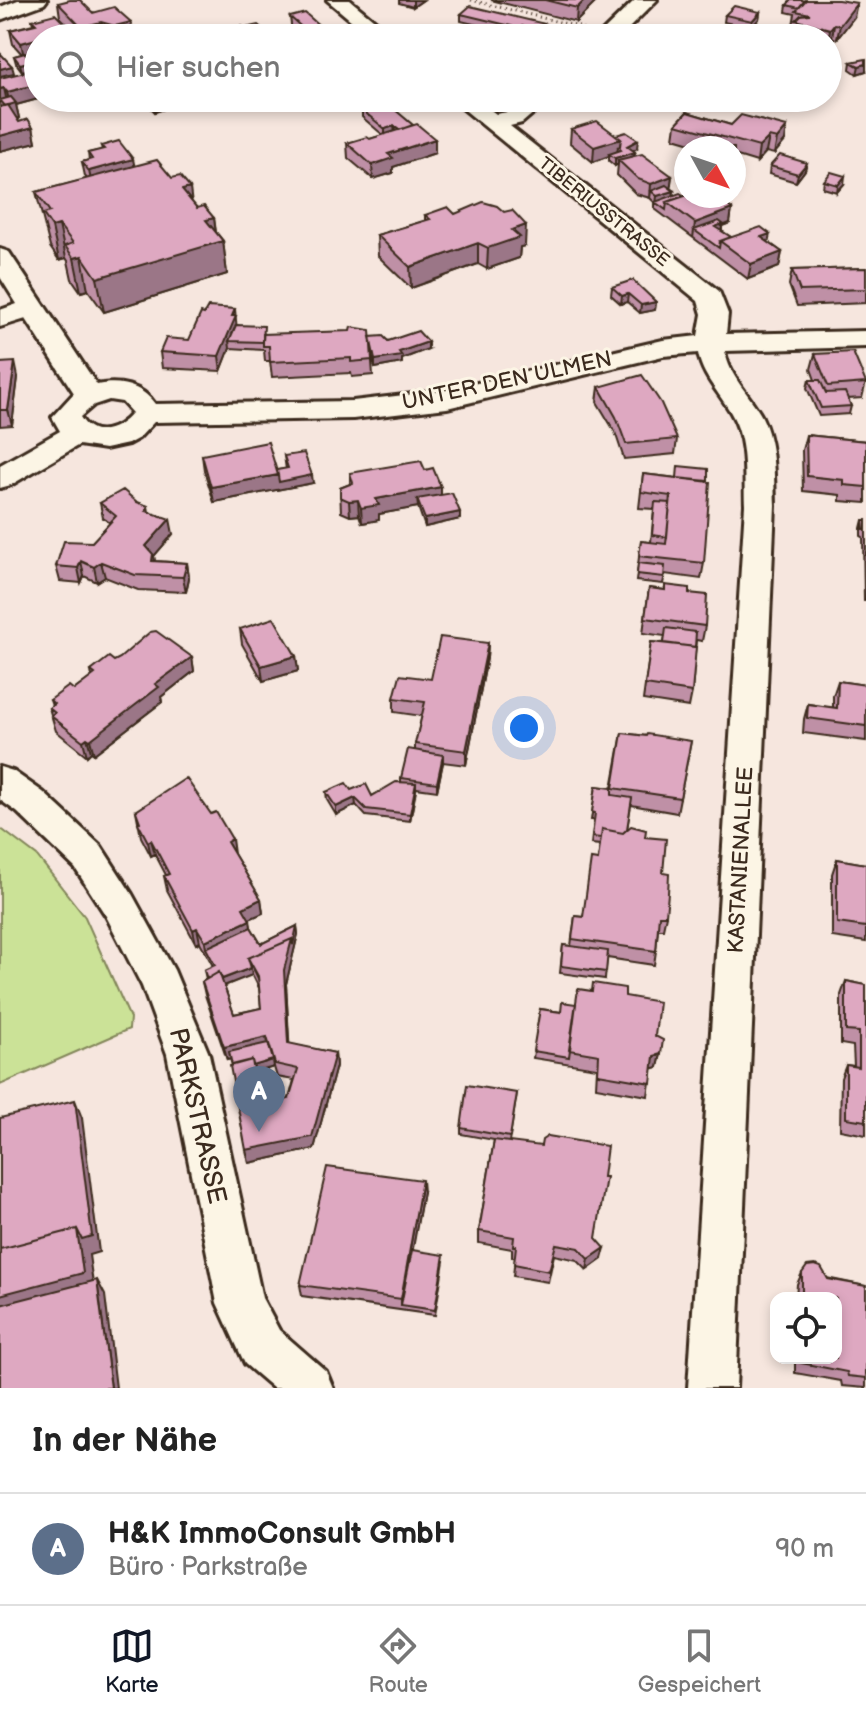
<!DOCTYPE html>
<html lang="de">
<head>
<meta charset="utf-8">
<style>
	:root { --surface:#fff; --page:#f2f2f2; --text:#222; --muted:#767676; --line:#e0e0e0; --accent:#111827 }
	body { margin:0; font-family:"Balsamiq Sans",sans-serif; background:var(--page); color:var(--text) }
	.controls { position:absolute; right:24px; bottom:24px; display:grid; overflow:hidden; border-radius:16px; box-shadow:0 4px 12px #0003 }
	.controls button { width:72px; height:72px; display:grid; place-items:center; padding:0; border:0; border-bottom:2px solid var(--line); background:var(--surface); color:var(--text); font:40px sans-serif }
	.compass { position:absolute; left:674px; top:136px; width:72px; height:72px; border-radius:50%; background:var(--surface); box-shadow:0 4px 12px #0003; rotate:130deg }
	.you { position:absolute; left:524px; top:728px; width:28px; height:28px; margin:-20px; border:6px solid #fff; border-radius:50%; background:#1a73e8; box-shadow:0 0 0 12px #1a73e833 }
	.badge { display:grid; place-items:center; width:52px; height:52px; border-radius:50%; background:var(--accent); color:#fff; font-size:26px; font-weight:700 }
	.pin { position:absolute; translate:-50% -66px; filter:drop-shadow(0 2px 4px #0008) }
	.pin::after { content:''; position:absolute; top:42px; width:28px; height:24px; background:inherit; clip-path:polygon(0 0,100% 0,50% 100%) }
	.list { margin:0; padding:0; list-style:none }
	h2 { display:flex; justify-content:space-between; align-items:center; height:104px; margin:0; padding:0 32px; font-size:34px }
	h2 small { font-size:26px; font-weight:400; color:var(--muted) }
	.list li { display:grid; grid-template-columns:52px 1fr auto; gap:24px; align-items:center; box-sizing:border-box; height:112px; padding:0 32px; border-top:2px solid var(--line) }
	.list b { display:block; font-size:30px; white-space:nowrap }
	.list p { margin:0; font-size:26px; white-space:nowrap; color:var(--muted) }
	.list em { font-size:26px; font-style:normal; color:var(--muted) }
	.icon { flex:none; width:44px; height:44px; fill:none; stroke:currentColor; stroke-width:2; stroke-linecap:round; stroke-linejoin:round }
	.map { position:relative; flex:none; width:866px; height:1388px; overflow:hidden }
	.search { position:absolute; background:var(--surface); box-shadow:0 4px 12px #0003; left:24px; right:24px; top:24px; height:88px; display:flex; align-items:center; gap:20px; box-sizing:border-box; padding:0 28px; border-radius:44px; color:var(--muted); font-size:30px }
	.sheet { height:216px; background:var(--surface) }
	nav { display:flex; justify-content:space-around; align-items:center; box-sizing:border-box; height:112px; border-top:2px solid var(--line); background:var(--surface); font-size:22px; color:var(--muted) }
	nav a { display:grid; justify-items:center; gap:4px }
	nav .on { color:var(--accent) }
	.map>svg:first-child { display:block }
	.green { fill:#cbe297; stroke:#83865a; stroke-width:2 }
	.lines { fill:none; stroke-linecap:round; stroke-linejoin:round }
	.minor-casing { stroke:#3b2a1e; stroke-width:6 }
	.path { stroke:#3b2a1e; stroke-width:3; stroke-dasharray:1 4; stroke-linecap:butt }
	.minor { fill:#fcf5e5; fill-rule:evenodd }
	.wall { fill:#bf90a6; stroke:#3b2a1e; stroke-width:2; fill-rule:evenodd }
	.shaded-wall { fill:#9b7687; stroke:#3b2a1e; stroke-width:2 }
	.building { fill:#dea8c1; stroke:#3b2a1e; stroke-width:2 }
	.labels { text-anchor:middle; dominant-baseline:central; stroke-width:6; stroke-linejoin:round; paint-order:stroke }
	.far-street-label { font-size:18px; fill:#3b2a1e; stroke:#fcf5e5 }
	.street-label { font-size:22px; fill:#3b2a1e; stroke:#fcf5e5 }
	.near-street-label { font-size:26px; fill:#3b2a1e; stroke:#fcf5e5 }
</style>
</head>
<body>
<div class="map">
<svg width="866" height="1388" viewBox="0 0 866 1388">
	<rect width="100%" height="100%" fill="#f6e6de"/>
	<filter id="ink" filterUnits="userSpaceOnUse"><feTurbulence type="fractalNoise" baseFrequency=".0125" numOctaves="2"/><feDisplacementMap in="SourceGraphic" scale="16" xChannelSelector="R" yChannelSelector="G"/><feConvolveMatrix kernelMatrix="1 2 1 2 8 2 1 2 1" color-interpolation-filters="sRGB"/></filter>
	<g filter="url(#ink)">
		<path class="green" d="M0 828 37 856 85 917 130 1018 129 1029 0 1085Z"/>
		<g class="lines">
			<defs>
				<path id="minor" d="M18 0H47L44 4 0 20V7Z
					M327 0H350L396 38H372Z
					M635 0H657L619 38H596Z
					M450 98H475L496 114 507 112 526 98H551L522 123 510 126 719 291 728 314 726 334 866 331V347L725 351C729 377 750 394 762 417 775 444 774 475 775 505L736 1388H688L745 505C744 474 747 440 731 413 719 392 702 376 698 353L663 356 447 408 353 419 154 422 139 438 128 444 105 449 79 445 11 485 0 488V465L60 431 52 417 74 393 26 319 0 327V310L17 304 0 277V249L9 252 97 385C118 380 142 385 155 404L353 401 447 390 663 340 698 336 702 314 698 301ZM109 400 122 402 132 413C118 430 94 440 80 417L94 405Z
					M0 767 13 771 43 792 101 846 132 894 174 970 209 1054 262 1298 279 1330 326 1371 333 1388H273L245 1364 217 1303 167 1054 142 986 106 916 75 868 17 812 0 800Z"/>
			</defs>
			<use href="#minor" class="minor-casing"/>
			<path class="path" d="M471 0 583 28"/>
			<use href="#minor" class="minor"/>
		</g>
		<path class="wall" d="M399 0H423L413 7 399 3Z
			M491 0H598L576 22Z
			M58 3 131 22 133 35 123 38H111L103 36 95 38H38V53L27 56 33 68 22 71 16 63 14 56 22 54 13 44 10 30 33 24 32 20 78 35 60 17Z
			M787 5 854 17 837 39 832 38 828 42V38H809L794 34 795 25H793L795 14 786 12Z
			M760 12 759 19 751 28 724 22 725 15Z
			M461 14 545 24 544 31H543L548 33 547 38H500L507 32 461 21Z
			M290 17 321 38H196V34L216 33 245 28 272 37 292 32Z
			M851 62 866 71 857 74 850 69Z
			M0 78 35 85 38 99 16 105 19 118H17L19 122 33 127 36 142 0 151V107H1L0 104Z
			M141 98H163L167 108 155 112Z
			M348 98H417V101L393 109 435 153 393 167V173L373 179 348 158 347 143 370 139 383 135 362 117V110Z
			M748 98H789L782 107Z
			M687 112 785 141 774 154 766 152 757 162 734 155V148H708L674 138 676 124Z
			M571 129 616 135 637 148 633 150 635 152 634 156 672 176 670 188 674 191 673 195 685 196 713 202 732 209 730 223 722 226V231L731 237 768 242 782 252 779 267 748 279 655 209V203L650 198 636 194 617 175 618 164 615 166 609 161V156L593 162 570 143Z
			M101 146 191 202 197 208 214 218 216 232 223 241 227 274 104 312 88 290 81 292 72 279 68 261 66 258 59 260 50 247 36 192 87 179 85 176 82 162 89 160 88 153 102 150Z
			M770 166 805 170 796 182 769 174Z
			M824 181 844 184 837 192 823 188Z
			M504 212 525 246 520 247 519 258 487 269 478 264 411 288 378 256 377 235 425 221V215Z
			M866 268V303L797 306 789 285 792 270Z
			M612 287 656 302 655 310 640 313 627 302 621 304 611 295Z
			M237 325 265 334 370 337 428 349 402 359V363L375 368 371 349 373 375 352 377 351 373 272 377 270 361H265L264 350 230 348 221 371 162 368 160 352 189 340Z
			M815 354 866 382 862 398 848 399 851 406 849 414 819 416 807 388 809 380H815L811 369Z
			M0 363 18 377 12 425 0 426Z
			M599 387 677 439 675 454 624 459 615 432 597 402Z
			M806 435 866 441V503L840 501V495L803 491 802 450Z
			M202 455 277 470 286 469 284 456 313 483 214 502 204 470Z
			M425 470 441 495 460 512V519L425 527 418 507 379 514V520L362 523 359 515 350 516 341 512 340 488 350 484V473Z
			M643 474 677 478 704 563 701 579 665 574 663 584 636 581 641 541 651 542 654 509 639 508Z
			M137 502 148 506 149 512 173 534 154 556 155 561 187 563 189 578 186 592 138 590 105 577 97 582 84 576 81 583 60 581 56 566 92 542 110 523 103 518 100 503Z
			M863 520H866V601H864L863 537 861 536V528Z
			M649 588 689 593 705 626 702 641 696 640 692 692 689 707 643 700 651 642 664 643 665 636 643 633Z
			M240 629 296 656 298 671 263 681 242 644Z
			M488 643 487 658 466 765 443 762 437 791 416 788 410 821 366 816 356 805 336 815 327 800 326 792 351 790 372 796 401 782V778L415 750V744L422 716 394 712V698L431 679Z
			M192 657 194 671 161 697 162 702 94 754 91 752 87 756 56 731 49 708 52 706 50 700 74 690 92 677 91 671 114 661Z
			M838 681 866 685V741L803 733 804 719 808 704 833 708V696Z
			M622 733 691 741 677 813 631 805 627 829 645 837 663 873 666 915 663 929H658L656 951 654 965 607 958 605 979 560 973 563 945 571 946 575 916 583 917 598 860 600 845 591 844 594 820H591L596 786 612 788Z
			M136 811 234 854 261 899 263 913 249 919 251 927 261 944 297 926 298 934 286 984 289 1044 335 1053 336 1066 314 1149 249 1163 232 1065 230 1059 227 1060 205 995 202 982 206 979 204 970 213 966 200 942 196 944 167 890 164 876 166 875 155 854 151 856 141 837ZM252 974 259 988 261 1008 234 1014 224 986ZM274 1067 277 1077 294 1080 289 1099 262 1105 254 1072Z
			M837 859 866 864V942L832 937V874Z
			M846 981 866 985V1135L840 1130 841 1078 846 1065 854 1066 853 1046 841 1044V995Z
			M625 996 655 1036 661 1054 658 1067 652 1068 648 1096 596 1087 597 1068 533 1058 540 1009 561 1012 576 1004Z
			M517 1093 509 1142 596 1238 602 1259 587 1270 577 1260 554 1255 548 1282 513 1276 515 1257H512V1249L479 1243V1231L494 1140 461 1134V1128Z
			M423 1192 412 1250 444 1261 435 1315 302 1296 300 1285Z
			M802 1273 866 1286V1388L842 1386 841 1381 795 1373V1358H836V1298H796L797 1284Z"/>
		<path class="shaded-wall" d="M413 0H423L413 7Z
			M585 0H598L576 22 577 8Z
			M857 3 854 17 837 39 840 25Z
			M760 12 759 19 751 28 752 21Z
			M101 22 103 36 95 38H83L81 27Z
			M131 22 133 35 116 38 115 26Z
			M545 24 544 31 533 38 528 34Z
			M834 24 832 38 828 42 830 29Z
			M321 27V38H306V31Z
			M38 38V53L24 57 21 43Z
			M32 61 33 68 22 71 20 64Z
			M866 64V71L857 74 859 66Z
			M12 66 14 73 0 76V69Z
			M35 85 38 99 16 105 19 118 8 120 5 106 10 105 7 92Z
			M4 88 7 102 0 100V89Z
			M381 98H417V101L369 116 368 102Z
			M783 98H789L782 107Z
			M166 101 167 108 155 112 154 104Z
			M394 126 395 133 385 136V129Z
			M33 127 36 142 0 151V136Z
			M787 127 785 141 774 154 777 139Z
			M769 137 766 152 757 162 759 147Z
			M435 139V153L393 167V173L373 179 372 165 388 154Z
			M621 139 620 148 618 147 617 154H609V156L593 162 594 147Z
			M638 140 637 148 627 154V146Z
			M635 152 634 159 618 160V164L615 166V158Z
			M133 159 136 173 92 185 89 171Z
			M807 163 805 170 796 182 798 174Z
			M672 176 670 191H651L650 198 651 184Z
			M845 176 844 184 837 192 838 185Z
			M190 188 194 221 182 190Z
			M674 191 673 198 656 204 657 196Z
			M732 209 730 223 722 226 721 232 694 230 693 238 695 223Z
			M214 218 217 243 223 241 227 274 104 312 97 278 206 220Z
			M59 225 66 258 59 260 52 227Z
			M526 225 525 246 520 247 519 258 487 269 488 248 512 230Z
			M770 234 767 248 761 237Z
			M478 243V264L411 288 410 267Z
			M782 252 779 267 748 279 751 264Z
			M82 256 88 290 81 292 74 258Z
			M628 294 627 302 621 304 622 296Z
			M656 302 655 310 640 313 641 305Z
			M235 309 237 331 229 341 230 348 221 371 219 356Z
			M428 342V349L402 359V363L375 368V360Z
			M15 362 18 377 12 425 8 410Z
			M278 475H312L313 483 214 502 211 487Z
			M441 487V502L417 499 418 507 379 514V520L362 523 361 508 376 499Z
			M358 500 359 515 350 516 349 501Z
			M460 512V519L425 527V519Z
			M170 519 173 534 154 556 156 569 146 546Z
			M81 561 84 576 81 583 78 568Z
			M101 562 105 577 97 582 94 567Z
			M187 563 189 578 186 592 183 577Z
			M488 643 487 658 466 765V751Z
			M296 656 298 671 263 681 261 666Z
			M192 657 194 671 161 697 162 702 94 754 90 740 155 684Z
			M87 738 91 752 87 756 83 741Z
			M443 755V763L437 791V783Z
			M416 783V791L410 821V814Z
			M355 798 356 805 336 815V807Z
			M232 839 234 854 227 842Z
			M151 840 155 854 151 856 148 842Z
			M261 899 263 913 245 921 243 908Z
			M250 920 252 934 206 948 205 941Z
			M297 926 298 934 286 984 290 1056 288 1043 254 970Z
			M197 928 200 942 196 944 193 930Z
			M251 968 252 975 211 991 210 984Z
			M267 1037 269 1050 227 1060 224 1047Z
			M335 1053 336 1066 314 1149 249 1163 246 1150Z
			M661 1054 658 1067 651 1069 654 1056Z
			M273 1060 274 1067 235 1078 234 1071Z
			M75 1100 82 1118 99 1252 89 1255 95 1298 0 1323V1295L77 1229Z
			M422 1180 423 1192 403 1305H401V1299Z
			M605 1248 602 1259 587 1270 589 1259Z
			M97 1280 105 1295 116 1388H111Z"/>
		<path class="building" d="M70 0H80L93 13 114 7 131 22 115 26 101 22 81 27 58 3Z
			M545 0H585L577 8Z
			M791 0H802L805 1 799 8 787 5Z
			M805 0H838L857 3 840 25 834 24 830 29 796 20 801 15 810 14 796 11Z
			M470 6 545 24 535 29 522 26 517 31 507 29 511 26 461 14Z
			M734 6 760 12 752 21 725 15Z
			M305 13 321 27 306 31 290 17Z
			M55 14 78 37 49 38 47 36 21 43 10 30 36 24 32 20Z
			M258 25 272 37 298 30 306 37 256 38 245 28Z
			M242 26 256 38H200L196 34 212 30 216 33Z
			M522 26 548 33 542 38H500L510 30 516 32Z
			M82 33 87 38H78L76 35Z
			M0 53 12 66 0 69Z
			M25 53 32 61 20 64 14 56Z
			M866 59V64L859 66 851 62Z
			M25 72 35 85 7 92 4 88 0 89V78Z
			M11 97 16 103 5 106 0 100Z
			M147 98H163L166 101 154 104Z
			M364 98H381L368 102Z
			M387 103 413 125 399 130 394 126 385 129 362 110Z
			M8 105 19 122 28 119 33 127 0 136V107Z
			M687 112 731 125 741 115 787 127 777 139 769 137 759 147 676 124Z
			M597 121 621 139 594 147 571 129Z
			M417 124 435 139 388 154 393 158 372 165 347 143 367 137 370 139Z
			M626 132 638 140 627 146 635 152 615 158 609 154 621 150 618 147 620 146 621 139 616 135Z
			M119 141 133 159 89 171 82 162 92 159 88 153 104 149 101 146Z
			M642 154 672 176 651 184 638 179 618 160Z
			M780 155 807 163 798 174 770 166Z
			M157 160 172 178 180 176 190 188 182 190 197 208 204 206 214 218 206 220 223 241 97 278 82 256 74 258 65 246 73 243 59 225 52 227 43 214 50 212 36 192Z
			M831 172 845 176 838 185 824 181Z
			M666 185 674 191 657 196 651 191Z
			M680 193 685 196 667 202 666 210 655 202Z
			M686 195 705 196 713 202 720 200 732 209 695 223 667 202Z
			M483 202 497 206 504 212 512 210 526 225 512 230 520 237 488 248 478 243 410 267 377 235 430 219 425 215 448 207 455 214Z
			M719 221 723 224 715 227 731 237 720 241 719 248 694 230Z
			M761 227 770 234 761 237 782 252 751 264 720 241Z
			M866 268V289L800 291 792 270Z
			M633 280 656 302 641 305 628 294 622 296 612 287Z
			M208 307 235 309 232 316H236L219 356 160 352 166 338 189 340 201 313 204 314Z
			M236 325 264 326 263 342 229 341Z
			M351 327 370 330 372 360 351 362V358L270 362 269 346H263V334L350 331Z
			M418 331 428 342 399 352 402 356 375 360 370 337 383 336 388 341Z
			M853 352 866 383 828 386 815 354Z
			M15 362 8 410H0V363Z
			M642 375 661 403 677 439 626 444 616 417 599 387Z
			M809 380H820L826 393 845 392 851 406 821 408Z
			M806 435 866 441V487L844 485V480L807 476Z
			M268 442 278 475 211 487 202 455Z
			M304 453 312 475 279 482 277 470 288 468 284 456Z
			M421 461 425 470 433 468 441 487 376 499 379 505 361 508 358 500 349 501 340 497V488L353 483 350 473Z
			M678 466 708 469V481L677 478Z
			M643 474 710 482 704 563 639 556 641 541 666 544 671 496 641 492Z
			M123 490 137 502 148 506 146 511 170 519 146 546 153 554 152 561 187 563 183 577 135 575 101 562 94 567 81 561 78 568 56 566 64 541 92 542 116 516 100 503Z
			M452 493 460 512 425 519 417 499Z
			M655 502 670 503 667 537 652 535Z
			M863 520H866L865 529H863Z
			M638 563 665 566 664 577 637 574Z
			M665 585 689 588V593L707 595 705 626 645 618 649 588 665 590Z
			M274 618 296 656 261 666 240 629Z
			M666 628 696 632 695 647 664 643Z
			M156 631 192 657 155 684 159 687 90 740 87 738 83 741 51 716 55 713 49 708 54 704 50 700 69 686 74 690 95 674 91 671 109 657 114 661 120 658 150 632Z
			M440 637 488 643 466 751 415 744 425 702 394 698 400 675 431 679Z
			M651 642 696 647 692 692 645 685Z
			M838 681 866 685V726L807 718 808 704 837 708Z
			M622 733 646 736 647 734 691 741 680 798 613 788Z
			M408 749 443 755 437 783 401 778Z
			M186 778 211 814 216 812 232 839 227 842 261 899 243 908 250 920 205 941 197 928 193 930 164 876 169 874 151 840 148 842 138 823 140 822 136 811Z
			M396 782 416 783 410 814 366 809 355 798 336 807 326 792 346 783 351 790 366 784 372 796Z
			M596 786 612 788V795L632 798 627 829 623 833 602 829 601 838 592 837 595 813 592 812Z
			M631 826 646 830 645 837 666 839 663 873 669 874 668 893 666 915H659L656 951 572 939 575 916 583 917 591 859 598 860 602 829 623 833Z
			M837 859 866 864V927L837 923Z
			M297 926 293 945 292 939 248 958 251 968 222 979 219 972 207 979 204 970 215 965 206 948 251 927 261 944Z
			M292 939 284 970 288 1043 335 1053 312 1137 246 1150 230 1066 252 1060 262 1105 289 1099 298 1069 275 1064 267 1037 224 1047 202 982 219 972 234 1014 261 1008 258 976 248 958Z
			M563 945 608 951 606 972 561 966Z
			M846 981 866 985V1121L846 1118V1065L859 1067V1032L846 1031Z
			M593 983 625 988V996L659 1002 655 1036 663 1040 661 1054 654 1056 651 1083 598 1074 599 1055 569 1050 578 989 592 991Z
			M562 1002 576 1004 569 1057 533 1051 540 1009 561 1012Z
			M268 1043 273 1060 253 1066 252 1060 232 1065 229 1052Z
			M467 1085 517 1093 510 1137 461 1128Z
			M75 1100 92 1236 82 1239 77 1229 0 1249V1118Z
			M548 1136 607 1146 603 1177H606L596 1238 605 1248 589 1259 579 1248 556 1244 549 1271 514 1264 516 1246H513L514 1237 479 1231 494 1140 541 1146 542 1140Z
			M327 1167 422 1180 401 1299 300 1285Z
			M77 1229 83 1273 0 1295V1249Z
			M412 1250 444 1255 435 1310 401 1305Z
			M815 1265 821 1267 828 1279 866 1286V1378L848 1376 847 1372 801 1363V1358H836V1298H802V1273L807 1266Z
			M97 1280 111 1388H0V1305Z"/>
	</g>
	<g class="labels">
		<g class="far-street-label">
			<text transform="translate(604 212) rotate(39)">TIBERIUSSTRASSE</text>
		</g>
		<g class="street-label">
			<text transform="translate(507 381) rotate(-12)">UNTER DEN ULMEN</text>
			<text transform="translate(741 860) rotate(-87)">KASTANIENALLEE</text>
		</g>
		<g class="near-street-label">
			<text transform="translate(197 1116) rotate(77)">PARKSTRASSE</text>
		</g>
	</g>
</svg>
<div class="controls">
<button><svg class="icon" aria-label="locate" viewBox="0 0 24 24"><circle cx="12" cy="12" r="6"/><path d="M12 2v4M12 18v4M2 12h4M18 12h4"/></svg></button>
</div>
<svg class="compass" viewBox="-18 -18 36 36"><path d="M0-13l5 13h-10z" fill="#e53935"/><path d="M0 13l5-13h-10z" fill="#767676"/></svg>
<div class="you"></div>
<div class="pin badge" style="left:259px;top:1132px;background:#5c6f8a">A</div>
<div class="search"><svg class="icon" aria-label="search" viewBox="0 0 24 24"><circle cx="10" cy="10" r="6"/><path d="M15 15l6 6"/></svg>Hier suchen</div>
</div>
<section class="sheet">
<h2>In der Nähe<small></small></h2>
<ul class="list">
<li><span class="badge" style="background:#5c6f8a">A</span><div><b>H&amp;K ImmoConsult GmbH</b><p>Büro · Parkstraße</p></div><em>90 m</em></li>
</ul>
</section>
<nav>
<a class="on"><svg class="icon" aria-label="map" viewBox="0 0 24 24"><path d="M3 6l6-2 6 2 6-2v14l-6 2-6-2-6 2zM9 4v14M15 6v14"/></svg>Karte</a>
<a><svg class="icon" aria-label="directions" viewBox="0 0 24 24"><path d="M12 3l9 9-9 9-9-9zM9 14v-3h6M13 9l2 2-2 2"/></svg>Route</a>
<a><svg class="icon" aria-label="saved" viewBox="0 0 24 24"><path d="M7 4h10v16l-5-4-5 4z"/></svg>Gespeichert</a>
</nav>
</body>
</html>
